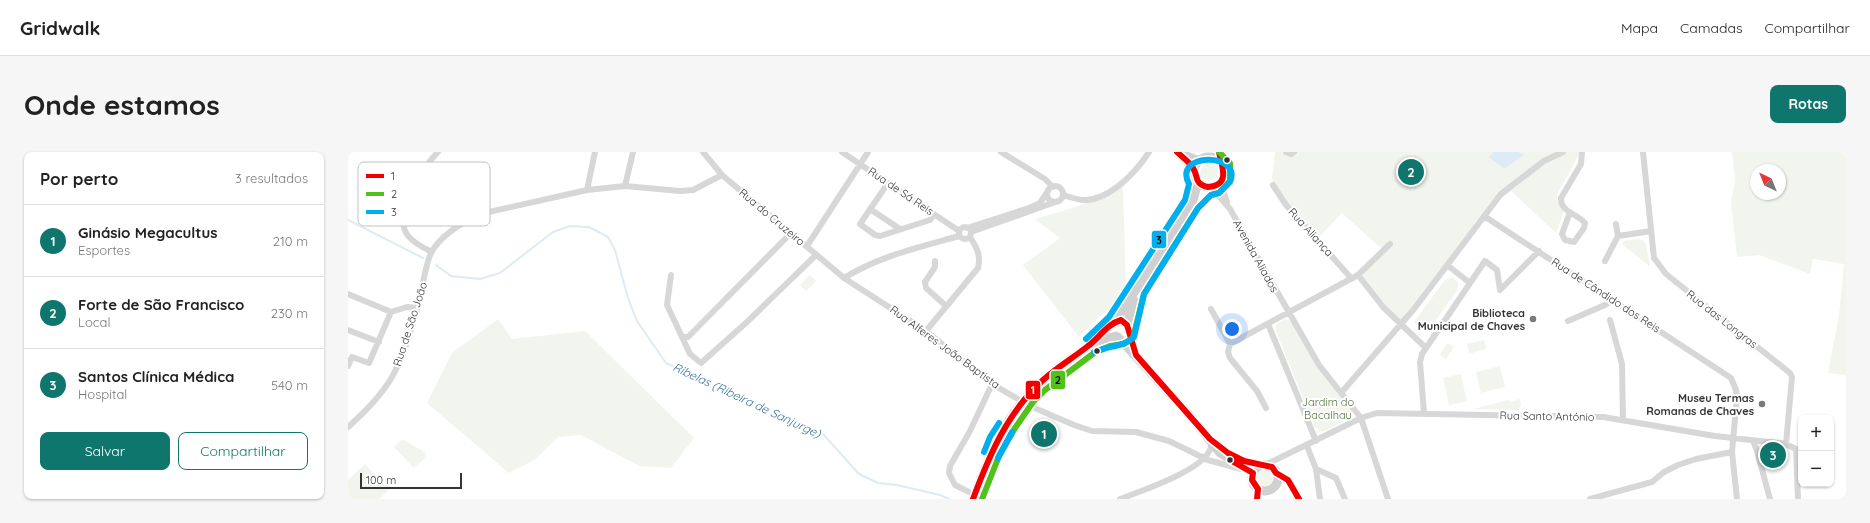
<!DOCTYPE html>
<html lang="pt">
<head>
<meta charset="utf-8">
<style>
	:root { --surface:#fff; --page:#f6f6f6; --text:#222; --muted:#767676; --line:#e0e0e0; --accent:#0f766e }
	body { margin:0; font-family:Quicksand,sans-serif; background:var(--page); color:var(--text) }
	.controls { position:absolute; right:12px; bottom:12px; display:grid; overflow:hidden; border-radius:8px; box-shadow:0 1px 3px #0004 }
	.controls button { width:36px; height:36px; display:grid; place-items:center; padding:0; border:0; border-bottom:1px solid var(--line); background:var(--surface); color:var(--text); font:20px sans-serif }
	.compass { position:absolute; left:1402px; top:12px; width:36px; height:36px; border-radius:50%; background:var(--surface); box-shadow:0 1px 3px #0004; rotate:317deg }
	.scale { position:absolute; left:12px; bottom:10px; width:102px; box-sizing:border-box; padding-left:4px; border:2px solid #333; border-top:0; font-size:11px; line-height:14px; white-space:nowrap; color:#333; -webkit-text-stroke:3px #fff; paint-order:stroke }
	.you { position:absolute; left:884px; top:177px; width:14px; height:14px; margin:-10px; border:3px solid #fff; border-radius:50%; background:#1a73e8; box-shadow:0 0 0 6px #1a73e833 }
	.badge { display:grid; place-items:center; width:26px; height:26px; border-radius:50%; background:var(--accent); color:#fff; font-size:13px; font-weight:700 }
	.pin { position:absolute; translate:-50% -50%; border:2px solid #fff; box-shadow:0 1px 4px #0006 }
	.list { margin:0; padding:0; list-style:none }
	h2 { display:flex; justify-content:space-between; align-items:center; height:52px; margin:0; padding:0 16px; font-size:17px }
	h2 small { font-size:13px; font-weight:400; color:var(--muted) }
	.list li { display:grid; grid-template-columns:26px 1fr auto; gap:12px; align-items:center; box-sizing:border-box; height:72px; padding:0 16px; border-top:1px solid var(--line) }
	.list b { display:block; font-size:15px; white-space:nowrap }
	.list p { margin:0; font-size:13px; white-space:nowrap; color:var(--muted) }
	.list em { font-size:13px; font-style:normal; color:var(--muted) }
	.actions { display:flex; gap:8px; padding:12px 16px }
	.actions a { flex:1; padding:9px 0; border:1px solid var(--accent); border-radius:8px; text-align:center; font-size:14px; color:var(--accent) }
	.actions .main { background:var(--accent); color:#fff }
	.map { position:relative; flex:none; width:1498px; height:347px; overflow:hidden; border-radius:8px }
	header { display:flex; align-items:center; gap:24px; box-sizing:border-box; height:56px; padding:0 20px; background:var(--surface); border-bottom:1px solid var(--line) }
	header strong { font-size:19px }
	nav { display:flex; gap:22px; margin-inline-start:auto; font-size:14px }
	.intro { display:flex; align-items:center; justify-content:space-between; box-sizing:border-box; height:96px; padding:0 24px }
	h1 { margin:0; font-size:28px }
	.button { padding:10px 18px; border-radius:8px; background:var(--accent); color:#fff; font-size:14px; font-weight:700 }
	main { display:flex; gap:24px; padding:0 24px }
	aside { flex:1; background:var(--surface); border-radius:8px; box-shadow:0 1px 3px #0004 }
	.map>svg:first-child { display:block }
	.green { fill:#f1f5ed; fill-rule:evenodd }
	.water { fill:#dcebf4 }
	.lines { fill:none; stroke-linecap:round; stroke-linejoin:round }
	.stream { stroke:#dcebf4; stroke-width:2 }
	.street { stroke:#d7d7d7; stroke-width:6 }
	.secondary { stroke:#d0d0d0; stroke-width:9 }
	.bus-1-casing { stroke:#fff; stroke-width:9 }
	.bus-2-casing { stroke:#fff; stroke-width:9 }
	.bus-3-casing { stroke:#fff; stroke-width:9 }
	.bus-1 { stroke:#f20000; stroke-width:6 }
	.bus-2 { stroke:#53c11c; stroke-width:6 }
	.bus-3 { stroke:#02afee; stroke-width:6 }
	.bus-dot { fill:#333; stroke:#fff; stroke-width:1.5 }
	.poi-dot { fill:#7a7a7a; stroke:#fff; stroke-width:1.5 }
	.labels { text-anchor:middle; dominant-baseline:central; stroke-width:4; stroke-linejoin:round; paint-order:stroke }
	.street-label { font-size:11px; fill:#333; stroke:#fff }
	.poi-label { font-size:11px; font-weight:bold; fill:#333; stroke:#fff; text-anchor:end }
	.park-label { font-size:11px; fill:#56723d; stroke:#fff }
	.water-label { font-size:12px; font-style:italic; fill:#3b779b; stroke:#fff }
	.key { fill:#fff; stroke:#c2c2c2; stroke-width:1 }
	.key-label { font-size:11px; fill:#333 }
	.line-badge { stroke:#fff; stroke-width:1.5 }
	.badge-label { font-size:11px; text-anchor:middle; font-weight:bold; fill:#fff }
	.pale-badge-label { font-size:11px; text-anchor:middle; font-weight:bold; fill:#111 }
</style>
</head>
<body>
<header>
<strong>Gridwalk</strong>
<nav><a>Mapa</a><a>Camadas</a><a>Compartilhar</a></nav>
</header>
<div class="intro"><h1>Onde estamos</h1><a class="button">Rotas</a></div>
<main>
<aside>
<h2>Por perto<small>3 resultados</small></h2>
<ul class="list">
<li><span class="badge">1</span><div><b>Ginásio Megacultus</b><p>Esportes</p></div><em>210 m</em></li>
<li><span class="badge">2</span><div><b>Forte de São Francisco</b><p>Local</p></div><em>230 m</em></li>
<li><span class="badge">3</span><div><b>Santos Clínica Médica</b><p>Hospital</p></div><em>540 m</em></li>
</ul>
<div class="actions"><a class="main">Salvar</a><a>Compartilhar</a></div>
</aside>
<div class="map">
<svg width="1498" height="347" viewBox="0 0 1498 347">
	<rect width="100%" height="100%" fill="#fff"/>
	<path class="green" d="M927 0H1232V1L1209 42V49L1216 59 1208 81 1163 39 1143 53 1052 172 1012 125 1035 98 994 61 969 87 925 33 924 26Z
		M1384 0H1498V223L1480 221 1491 164 1496 112 1465 107 1462 122 1411 103 1389 105 1383 50 1387 29ZM1408 18H1432V42H1408Z
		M852 20a9 9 0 1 1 18 0a9 9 0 1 1-18 0Z
		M775 32 778 139 731 185 675 113 712 86 687 67C718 58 749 50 775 32Z
		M1291 87 1297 90 1302 112 1301 114 1274 92 1276 89Z
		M462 123 468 129 458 139 452 133Z
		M1104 125 1110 130V137L1079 181 1066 170 1097 128Z
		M150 167 164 187 237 179 346 286 323 316 291 314 233 283 210 285 188 307 161 321 79 251 104 201Z
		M937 167 943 169 1005 257 1004 265 978 279H973L967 276 927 177 929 172Z
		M1136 188 1138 197 1121 202 1119 192Z
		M1099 191 1106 195 1098 207 1092 203Z
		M1152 214 1157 235 1133 241 1128 220Z
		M1113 222 1119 249 1101 253 1095 226Z
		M1172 247 1173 254 1170 258 1125 257 1161 248V250Z
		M56 288 75 299 78 302 77 306 66 316 46 295 52 289Z
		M17 312 37 334 41 332 43 336 31 347H0V328Z
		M909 326a8 8 0 1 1 16 0a8 8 0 1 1-16 0Z"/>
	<path class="water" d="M1145 0H1170L1176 3 1156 17 1141 5Z"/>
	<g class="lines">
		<path class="stream" d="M0 68 75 106
			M88 113 103 124 132 127 152 121 205 80 222 74 241 75 260 85 267 98 280 146 289 169 318 211 460 278 475 282 511 322 530 331 549 333 592 343 601 347"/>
		<path class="street" d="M355 0 374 23 496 126 578 179 644 232 682 254 726 273 744 279 788 280 821 289 860 308 893 317
			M494 0 611 79
			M653 0 697 27 705 35
			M938 0 943 2 946 0
			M1295 0 1306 106 1318 122 1442 221 1444 225 1438 292
			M873 30 879 50
			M540 31 512 72 527 83 532 84 582 68 586 62
			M925 33 938 53 1003 126
			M277 34 285 0
			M699 42a8 8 0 1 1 16 0a8 8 0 1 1-16 0Z
			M863 35 882 57 971 213 1013 266 1040 347
			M239 38 247 0
			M715 43C722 45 729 48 737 48 763 47 788 20 801 0
			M522 57 552 77
			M1222 60 1214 82 1217 88 1226 90 1236 76 1237 71C1230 62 1212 60 1213 46L1233 12 1234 0
			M1136 64 1383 226 1388 238 1389 245 1384 300 1389 347
			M1268 72 1270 84
			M611 81a6 6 0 1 1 12 0a6 6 0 1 1-12 0Z
			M619 76 681 56 692 51 700 39
			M623 80 710 49
			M459 94 520 0
			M84 100C74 95 62 89 57 79 49 58 76 14 90 0
			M587 109V115L577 130 578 136 598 154
			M1257 109 1270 84 1303 79
			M1099 113 1122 131
			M323 123 319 153 342 202 353 211 399 170 468 103
			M1010 123 1035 155 1078 196
			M496 126C531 104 572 95 611 84
			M1152 138 1191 99
			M0 142 43 160
			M863 157 882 192
			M1262 168 1274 212 1275 268
			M1220 169 1257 153 1265 148
			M920 172 968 289
			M0 178 31 190
			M578 179 630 116C633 103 629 96 622 85
			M334 185H340L443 81
			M882 192 1010 123 1042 92
			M882 192 880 200 882 206 909 239 918 256
			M0 214 4 205 21 211 43 160 59 155 69 156
			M993 241 1066 157 1153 42 1196 9 1215 0
			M1076 261 1072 210 1074 202 1137 109 1149 118 1152 138
			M0 275C17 260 33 244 44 225 56 204 65 173 71 150 74 137 78 109 84 99 94 83 115 70 132 62L239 38 277 34 332 39 345 38 374 23
			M1405 289 1409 299 1422 347
			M959 294 968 317 972 347
			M917 313 1013 266 1029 261 1255 265 1367 284 1438 292 1448 297 1450 347
			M968 317 988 326 997 347
			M928 321 940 328 951 347
			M635 347 607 333 601 321 602 314 622 279 644 232
			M772 347C790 340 868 315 863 290
			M909 347 910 337
			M1242 347 1304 330 1316 320 1330 313 1348 307 1384 300"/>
		<path class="secondary" d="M829 0 851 9
			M846 20a15 15 0 1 1 30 0a15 15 0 1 1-30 0Z
			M786 148 779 173 787 201
			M767 170 844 51 850 31
			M770 185 844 266 872 301 905 321
			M747 190 768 184
			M904 326a13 13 0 1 1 26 0a13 13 0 1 1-26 0Z
			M625 347C641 304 658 261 693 230 708 216 726 205 742 193 751 186 761 170 773 168L779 173"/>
		<defs>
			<path id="bus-1" d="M829 0C834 5 842 10 845 16 851 25 845 31 860 35 883 33 874 15 871 0
				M882 308 905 321 904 328 910 337 909 347
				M625 347C641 304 659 261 694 229 708 216 725 206 740 194 751 186 759 172 773 168L779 173 788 203 862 287 880 301 896 309 924 315 928 321 940 328 951 347"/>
			<path id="bus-2" d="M634 347 651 304 667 276 685 250 697 238 746 201 762 194 776 192 785 186 796 142 850 56 863 43 871 41 882 29V11L871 0"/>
			<path id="bus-3" d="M738 187 761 165 837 48 841 32C824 0 895 0 882 30L871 41 863 43 850 56 796 142 786 185C776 195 759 194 746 200
				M636 300 642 285 651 271
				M650 306 664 280"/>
		</defs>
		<use href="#bus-1" class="bus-1-casing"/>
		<use href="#bus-2" class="bus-2-casing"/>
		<use href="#bus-3" class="bus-3-casing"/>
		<use href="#bus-1" class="bus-1"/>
		<use href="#bus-2" class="bus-2"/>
		<use href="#bus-3" class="bus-3"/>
	</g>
	<g class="bus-dot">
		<circle cx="879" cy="8" r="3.5"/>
		<circle cx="749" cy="199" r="3.5"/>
		<circle cx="882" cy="308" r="3.5"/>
	</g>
	<g class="poi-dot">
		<circle cx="1185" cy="167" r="4"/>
		<circle cx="1414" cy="252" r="4"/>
	</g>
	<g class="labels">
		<g class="street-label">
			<text transform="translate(553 39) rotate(34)">Rua de Sá Reis</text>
			<text transform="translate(424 65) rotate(40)">Rua do Cruzeiro</text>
			<text transform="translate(963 80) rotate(48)">Rua Aliança</text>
			<text transform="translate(908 104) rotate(61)">Avenida Aliados</text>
			<text transform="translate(1258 143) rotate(33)">Rua de Cândido dos Reis</text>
			<text transform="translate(1374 167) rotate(38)">Rua das Longras</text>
			<text transform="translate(62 172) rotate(-72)">Rua de São João</text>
			<text transform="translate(597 195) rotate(36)">Rua Alferes João Baptista</text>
			<text transform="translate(1199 264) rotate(1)">Rua Santo António</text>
		</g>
		<g class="poi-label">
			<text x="1177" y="161">Biblioteca<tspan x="1177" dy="13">Municipal de Chaves</tspan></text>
			<text x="1406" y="246">Museu Termas<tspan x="1406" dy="13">Romanas de Chaves</tspan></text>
		</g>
		<g class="park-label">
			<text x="980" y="250">Jardim do<tspan x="980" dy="13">Bacalhau</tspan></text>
		</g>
		<g class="water-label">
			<text transform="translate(399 248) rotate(25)">Ribelas (Ribeira de Sanjurge)</text>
		</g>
	</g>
	<rect x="10" y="10" width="132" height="64" rx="6" class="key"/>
	<rect x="18" y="22" width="18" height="4" fill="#f20000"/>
	<rect x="18" y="40" width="18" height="4" fill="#53c11c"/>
	<rect x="18" y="58" width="18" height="4" fill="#02afee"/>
	<g class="key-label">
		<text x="43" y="28">1</text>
		<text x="43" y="46">2</text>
		<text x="43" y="64">3</text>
	</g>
	<g class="line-badge">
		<rect x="803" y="78" width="16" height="19" rx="4" fill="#02afee"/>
		<rect x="702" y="218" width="16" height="20" rx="4" fill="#53c11c"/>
		<rect x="677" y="228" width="16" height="20" rx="4" fill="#f20000"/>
	</g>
	<g class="badge-label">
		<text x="685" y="242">1</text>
	</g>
	<g class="pale-badge-label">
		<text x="811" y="92">3</text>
		<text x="710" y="232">2</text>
	</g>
</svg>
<div class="controls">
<button>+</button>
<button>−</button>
</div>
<svg class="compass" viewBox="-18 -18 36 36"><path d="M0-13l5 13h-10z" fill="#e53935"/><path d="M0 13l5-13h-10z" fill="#767676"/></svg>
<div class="scale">100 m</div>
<div class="you"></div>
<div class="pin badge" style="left:696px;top:282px">1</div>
<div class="pin badge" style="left:1063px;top:20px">2</div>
<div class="pin badge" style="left:1425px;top:303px">3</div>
</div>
</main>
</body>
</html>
